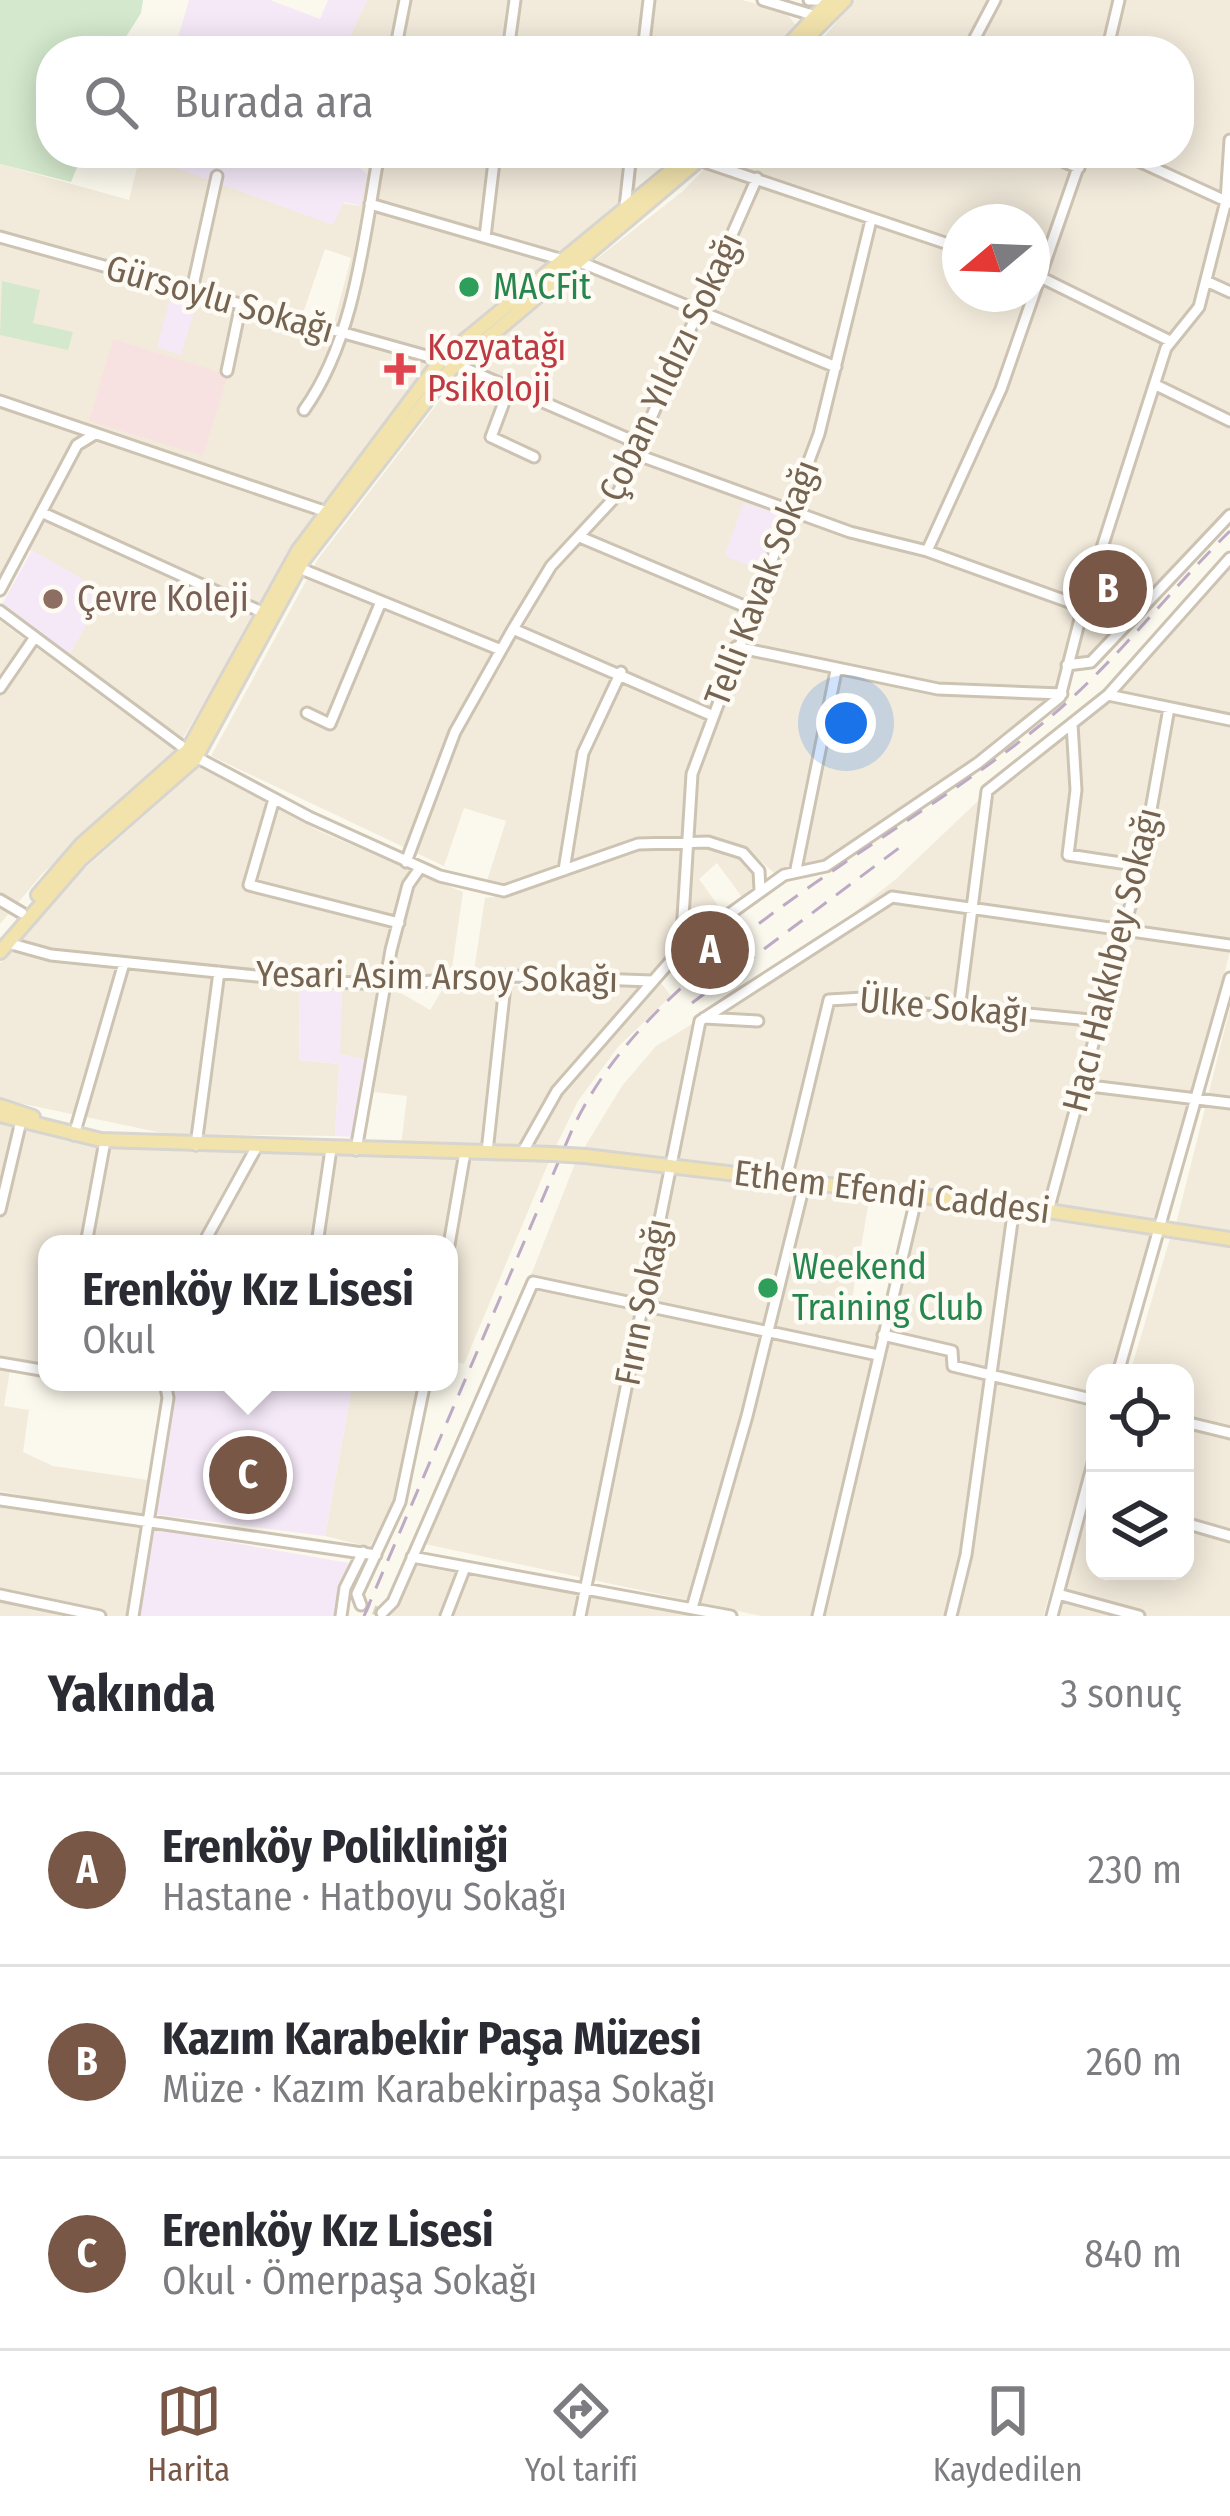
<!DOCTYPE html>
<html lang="tr">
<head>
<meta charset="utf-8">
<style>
	:root { --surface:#fff; --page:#f2f2f3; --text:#2b2b33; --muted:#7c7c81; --line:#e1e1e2; --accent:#785747 }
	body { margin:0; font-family:"Fira Sans Condensed",sans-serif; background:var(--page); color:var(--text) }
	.controls { position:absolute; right:36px; bottom:36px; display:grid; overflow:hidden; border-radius:24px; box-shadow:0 6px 30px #0003 }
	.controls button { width:108px; height:108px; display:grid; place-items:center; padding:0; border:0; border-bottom:3px solid var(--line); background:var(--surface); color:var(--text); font:60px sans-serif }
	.compass { position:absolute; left:942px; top:204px; width:108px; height:108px; border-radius:50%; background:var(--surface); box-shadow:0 6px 30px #0003; rotate:251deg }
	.you { position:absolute; left:846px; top:723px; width:42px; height:42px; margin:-30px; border:9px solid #fff; border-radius:50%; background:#1a73e8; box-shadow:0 0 0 18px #1a73e833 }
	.badge { display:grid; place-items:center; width:78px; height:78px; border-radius:50%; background:var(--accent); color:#fff; font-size:39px; font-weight:700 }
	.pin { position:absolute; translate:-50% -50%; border:6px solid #fff; box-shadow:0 3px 12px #0006 }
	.popup { position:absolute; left:38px; top:1235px; width:420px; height:156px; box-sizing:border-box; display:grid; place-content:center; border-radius:24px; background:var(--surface); filter:drop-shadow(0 3px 9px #0005); font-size:39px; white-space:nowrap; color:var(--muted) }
	.popup b { font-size:45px; color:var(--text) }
	.popup::after { content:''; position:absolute; left:50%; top:100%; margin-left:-24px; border:24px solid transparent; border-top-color:var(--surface) }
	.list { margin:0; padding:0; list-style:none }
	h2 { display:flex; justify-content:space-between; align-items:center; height:156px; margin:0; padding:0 48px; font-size:51px }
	h2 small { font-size:39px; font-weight:400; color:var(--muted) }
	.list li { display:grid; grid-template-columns:78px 1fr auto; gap:36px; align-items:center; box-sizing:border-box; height:192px; padding:0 48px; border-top:3px solid var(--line) }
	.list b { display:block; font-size:45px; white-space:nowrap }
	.list p { margin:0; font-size:39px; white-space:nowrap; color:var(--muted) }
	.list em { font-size:39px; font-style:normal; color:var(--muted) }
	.icon { flex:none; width:66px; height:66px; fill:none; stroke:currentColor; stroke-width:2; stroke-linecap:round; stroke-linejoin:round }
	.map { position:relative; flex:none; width:1230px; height:1616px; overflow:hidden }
	.search { position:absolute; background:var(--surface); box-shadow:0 6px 30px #0003; left:36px; right:36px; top:36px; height:132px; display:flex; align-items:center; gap:30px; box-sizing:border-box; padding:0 42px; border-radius:48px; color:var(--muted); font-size:45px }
	.sheet { height:732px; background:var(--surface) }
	nav { display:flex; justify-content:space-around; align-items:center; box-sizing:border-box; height:168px; border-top:3px solid var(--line); background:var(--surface); font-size:33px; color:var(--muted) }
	nav a { display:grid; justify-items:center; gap:6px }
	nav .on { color:var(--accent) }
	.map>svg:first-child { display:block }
	.residential { fill:#f2ebdc; fill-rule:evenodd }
	.education { fill:#f5e9f8 }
	.medical { fill:#f8e2e1 }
	.green { fill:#d3e8cc }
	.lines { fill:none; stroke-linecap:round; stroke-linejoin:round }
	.minor-tunnel { stroke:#dad3c6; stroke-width:9; stroke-dasharray:9 4.5; stroke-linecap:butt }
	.minor-casing { stroke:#cdc3b3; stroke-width:15 }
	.major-casing { stroke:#d8d4ce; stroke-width:18 }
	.minor { stroke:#fff; stroke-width:9 }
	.major { stroke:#f2e3ad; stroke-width:12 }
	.rail { stroke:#bdabc5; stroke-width:3; stroke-dasharray:18 12; stroke-linecap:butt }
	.major-bridge-casing { stroke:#d8d4ce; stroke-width:18; stroke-linecap:butt }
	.major-bridge { stroke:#f2e3ad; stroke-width:12 }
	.leisure-dot { fill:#2e9e5b; stroke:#fefbf4; stroke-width:4.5 }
	.health-dot { fill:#e0444e; stroke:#fefbf4; stroke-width:4.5 }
	.education-dot { fill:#8d6e63; stroke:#fefbf4; stroke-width:4.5 }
	.labels { text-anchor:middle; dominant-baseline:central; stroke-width:9; stroke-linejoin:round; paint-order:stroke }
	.leisure-label { font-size:36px; fill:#27864d; stroke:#fefbf4; text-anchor:start }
	.street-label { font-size:36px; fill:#756451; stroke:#fefbf4 }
	.health-label { font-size:36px; fill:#be3a42; stroke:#fefbf4; text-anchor:start }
	.education-label { font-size:36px; fill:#785e54; stroke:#fefbf4; text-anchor:start }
</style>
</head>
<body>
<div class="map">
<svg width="1230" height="1616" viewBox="0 0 1230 1616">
	<rect width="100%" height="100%" fill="#fbf8ed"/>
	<path class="residential" d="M367 0H742L785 11 798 28 776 51H343Z
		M855 0H1230V507L1033 715 821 864 794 863 775 874 748 849 730 841H629L499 886 487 881 506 821 464 808 444 866 211 756 318 559 450 387 524 316 683 191 720 153H1179V51H812ZM960 222H1032V294H960Z
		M372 153H639L635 193 440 352 299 542 183 738 69 655 104 592 19 544 0 579V164L129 200 140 155 228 185 360 206ZM325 249 351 258 333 326 302 316Z
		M1230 569V951L1162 1222 584 1148 622 1086 656 1046 787 966 896 879 980 799 1119 689Z
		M0 621 177 752 43 873 0 924Z
		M201 765 319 831 463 892 452 968 394 989 430 1010 444 987 556 985 526 968 474 971 485 898 524 892 607 855 657 847 690 846 738 854 753 870 755 885 742 897 717 863 699 879 722 911 654 974 671 996 618 1047 578 1101 556 1146H401L407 1096 374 1092 379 1056 371 1061 339 1054 342 990 300 988 299 1060 339 1064 335 1136 167 1134 0 1099V963L71 881Z
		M1230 1008V1233L1176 1224Z
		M0 1120 90 1143 550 1159 464 1364 449 1360V1244H47V1366L0 1355Z
		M576 1161 870 1195 852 1299 887 1306 911 1199 1154 1233 1113 1373H1095V1437L1043 1616H761L425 1544Z
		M1171 1235 1230 1244V1616H1057L1095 1490V1571H1185V1373H1130Z
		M0 1369 10 1370 4 1406 29 1410 23 1452 53 1466 148 1480 145 1519 0 1491Z
		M353 1382H418L395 1506 369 1547 325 1536Z
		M0 1503 148 1528 139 1616H0Z
		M413 1565 695 1616H391Z"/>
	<path class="education" d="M189 0H270L320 19 328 0H367L343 51H174Z
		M343 153 367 174 361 206 344 202 333 225 140 155Z
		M173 288 199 295 181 355 157 347Z
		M743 503 783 515 763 571 725 556Z
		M32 550 105 592 69 655 1 606Z
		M300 987 342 989 340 1054 371 1061 355 1137 335 1136 339 1064 299 1060Z
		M177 1382H353L325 1536 152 1514Z
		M148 1528 349 1563 334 1616H139Z"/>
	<path class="medical" d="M113 339 228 375 203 456 89 421Z"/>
	<path class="green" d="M0 0H143L141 13 117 51H51V153H83L71 182 0 164Z
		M2 281 40 290 33 323 73 332 68 350 0 335Z"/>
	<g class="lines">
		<path class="minor-tunnel" d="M361 1605 382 1613"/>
		<defs>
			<path id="minor" d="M763 0 816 16
				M809 0H825
				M395 51 405 0
				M508 51 515 0
				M643 51 649 0
				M968 51 995 0
				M1107 51 1119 0
				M678 153 960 248
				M1044 153 1079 168
				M1121 153 1230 203
				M370 204 563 260
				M625 207 631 153
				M0 237 455 364 640 444
				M485 237 495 153
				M575 260 836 367
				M1032 273 1170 341
				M1206 281 1230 292
				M192 290 217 176
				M227 371 241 304
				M1156 385 1230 421
				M510 386 491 437 534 457
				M0 401 327 512
				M304 410C355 339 364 237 379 153
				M635 454 850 532 927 551 1083 607
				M43 513 264 613
				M580 537 751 609
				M927 551 1001 389 1083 153
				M299 568 501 650
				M0 590 77 445 95 434
				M0 611 196 757 309 817 440 876 504 891 638 844 708 842 743 853 759 871 760 891
				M513 629 711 715
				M736 647 938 689 1062 694
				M1067 665 1091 662 1230 515
				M0 688 35 637
				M1108 695 1230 720
				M307 713 330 724 380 604
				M1072 724 1076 790 1068 855 1141 866
				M274 799 249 885 399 923
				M406 862 455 732 513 629 551 566 617 495 757 178
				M796 869 836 671
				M564 870 583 753 621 672
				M0 900 22 913
				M8 943 51 955 306 981 386 984 513 976 652 981
				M681 949 692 774 819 434 871 220
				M959 1010 987 791 1108 695 1230 558
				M704 1018 758 1021
				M1082 1085 1230 1103
				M74 1135 124 963
				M196 1145 219 972
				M356 1150 391 950 408 885 420 868
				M487 1152 506 976
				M522 1153 557 1091 682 948 784 875 826 866 978 763 1060 697 1083 607 1166 348 1199 307 1226 201 1230 140
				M786 1179 829 1000 863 998 1100 1021
				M0 1210 21 1121
				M1048 1211 1141 866 1169 708
				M86 1244 105 1141
				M203 1244 256 1148
				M317 1244 331 1149
				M449 1245 465 1152
				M883 1335 952 1351 953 1366 1095 1400
				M0 1363 47 1371
				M1118 1373 1230 978
				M1185 1422 1230 1433
				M0 1500 376 1555
				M1185 1523 1230 1536
				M412 1557 731 1616
				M1058 1594 1139 1616
				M0 1595 100 1616
				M361 1605 357 1594 400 1502 425 1382
				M692 1608 747 1416 805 1181
				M382 1613 393 1602 533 1282 878 1355
				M133 1616 168 1398 165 1382
				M341 1616 345 1588 363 1552
				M446 1616 465 1567
				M580 1616 700 1021 892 897 1230 945
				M818 1616 917 1195
				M951 1616 966 1555 1014 1207
				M1052 1616 1095 1456"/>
			<path id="major" d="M783 51 830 0
				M794 51 845 0
				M38 895 82 844 188 750 298 551 441 360 693 153
				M0 952 80 860 195 759 304 559 450 370 707 153
				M0 1106 33 1117
				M0 1115 101 1140 553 1154
				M585 1156 1048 1211 1230 1239"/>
		</defs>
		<use href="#minor" class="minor-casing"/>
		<use href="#major" class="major-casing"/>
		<use href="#minor" class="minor"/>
		<use href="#major" class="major"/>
		<path class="rail" d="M692 1003 903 845
			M364 1616 572 1130C652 956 893 845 1038 727 1110 670 1165 595 1230 531"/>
		<defs>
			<path id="major-bridge" d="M553 1154 585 1156"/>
		</defs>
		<use href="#major-bridge" class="major-bridge-casing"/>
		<use href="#major-bridge" class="major-bridge"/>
	</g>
	<g class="leisure-dot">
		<circle cx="469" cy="287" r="12"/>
		<circle cx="768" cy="1288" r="12"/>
	</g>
	<path class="health-dot" d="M394 351h12v12h12v12h-12v12h-12v-12h-12v-12h12z"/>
	<circle class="education-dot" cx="53" cy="599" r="12"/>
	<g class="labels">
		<g class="leisure-label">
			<text x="493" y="287">MACFit</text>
			<text x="792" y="1267">Weekend<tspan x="792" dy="41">Training Club</tspan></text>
		</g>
		<g class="street-label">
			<text transform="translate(220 299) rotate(16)">Gürsoylu Sokağı</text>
			<text transform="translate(671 367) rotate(-65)">Çoban Yıldızı Sokağı</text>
			<text transform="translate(762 583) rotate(-69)">Telli Kavak Sokağı</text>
			<text transform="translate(1112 960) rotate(-76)">Hacı Hakkıbey Sokağı</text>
			<text transform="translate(437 977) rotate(1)">Yesari Asim Arsoy Sokağı</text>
			<text transform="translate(944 1007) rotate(5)">Ülke Sokağı</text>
			<text transform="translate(892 1192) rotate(7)">Ethem Efendi Caddesi</text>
			<text transform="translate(643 1302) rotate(-79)">Fırın Sokağı</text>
		</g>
		<g class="health-label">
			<text x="427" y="348">Kozyatağı<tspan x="427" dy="41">Psikoloji</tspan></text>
		</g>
		<g class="education-label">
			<text x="77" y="599">Çevre Koleji</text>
		</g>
	</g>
</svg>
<div class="controls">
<button><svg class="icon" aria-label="locate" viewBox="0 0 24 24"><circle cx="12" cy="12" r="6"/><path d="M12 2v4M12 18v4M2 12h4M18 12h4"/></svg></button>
<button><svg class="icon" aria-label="layers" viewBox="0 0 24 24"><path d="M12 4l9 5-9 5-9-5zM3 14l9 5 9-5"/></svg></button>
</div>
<svg class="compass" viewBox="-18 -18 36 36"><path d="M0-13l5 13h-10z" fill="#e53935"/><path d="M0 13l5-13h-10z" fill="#7c7c81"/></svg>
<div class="you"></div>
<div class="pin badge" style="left:710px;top:950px">A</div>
<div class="pin badge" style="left:1108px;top:589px">B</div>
<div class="pin badge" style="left:248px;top:1475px">C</div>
<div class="popup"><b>Erenköy Kız Lisesi</b>Okul</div>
<div class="search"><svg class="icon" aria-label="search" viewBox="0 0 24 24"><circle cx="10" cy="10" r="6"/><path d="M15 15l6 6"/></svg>Burada ara</div>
</div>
<section class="sheet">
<h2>Yakında<small>3 sonuç</small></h2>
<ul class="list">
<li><span class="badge">A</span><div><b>Erenköy Polikliniği</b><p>Hastane · Hatboyu Sokağı</p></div><em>230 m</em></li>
<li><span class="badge">B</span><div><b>Kazım Karabekir Paşa Müzesi</b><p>Müze · Kazım Karabekirpaşa Sokağı</p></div><em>260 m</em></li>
<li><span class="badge">C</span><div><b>Erenköy Kız Lisesi</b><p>Okul · Ömerpaşa Sokağı</p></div><em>840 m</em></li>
</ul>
</section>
<nav>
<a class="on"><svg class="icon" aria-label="map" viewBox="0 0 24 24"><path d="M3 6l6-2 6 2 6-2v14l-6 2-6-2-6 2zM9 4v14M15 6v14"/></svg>Harita</a>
<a><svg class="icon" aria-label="directions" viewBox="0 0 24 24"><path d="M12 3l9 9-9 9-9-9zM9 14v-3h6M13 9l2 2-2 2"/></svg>Yol tarifi</a>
<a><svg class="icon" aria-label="saved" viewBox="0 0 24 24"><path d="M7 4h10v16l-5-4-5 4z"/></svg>Kaydedilen</a>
</nav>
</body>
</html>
